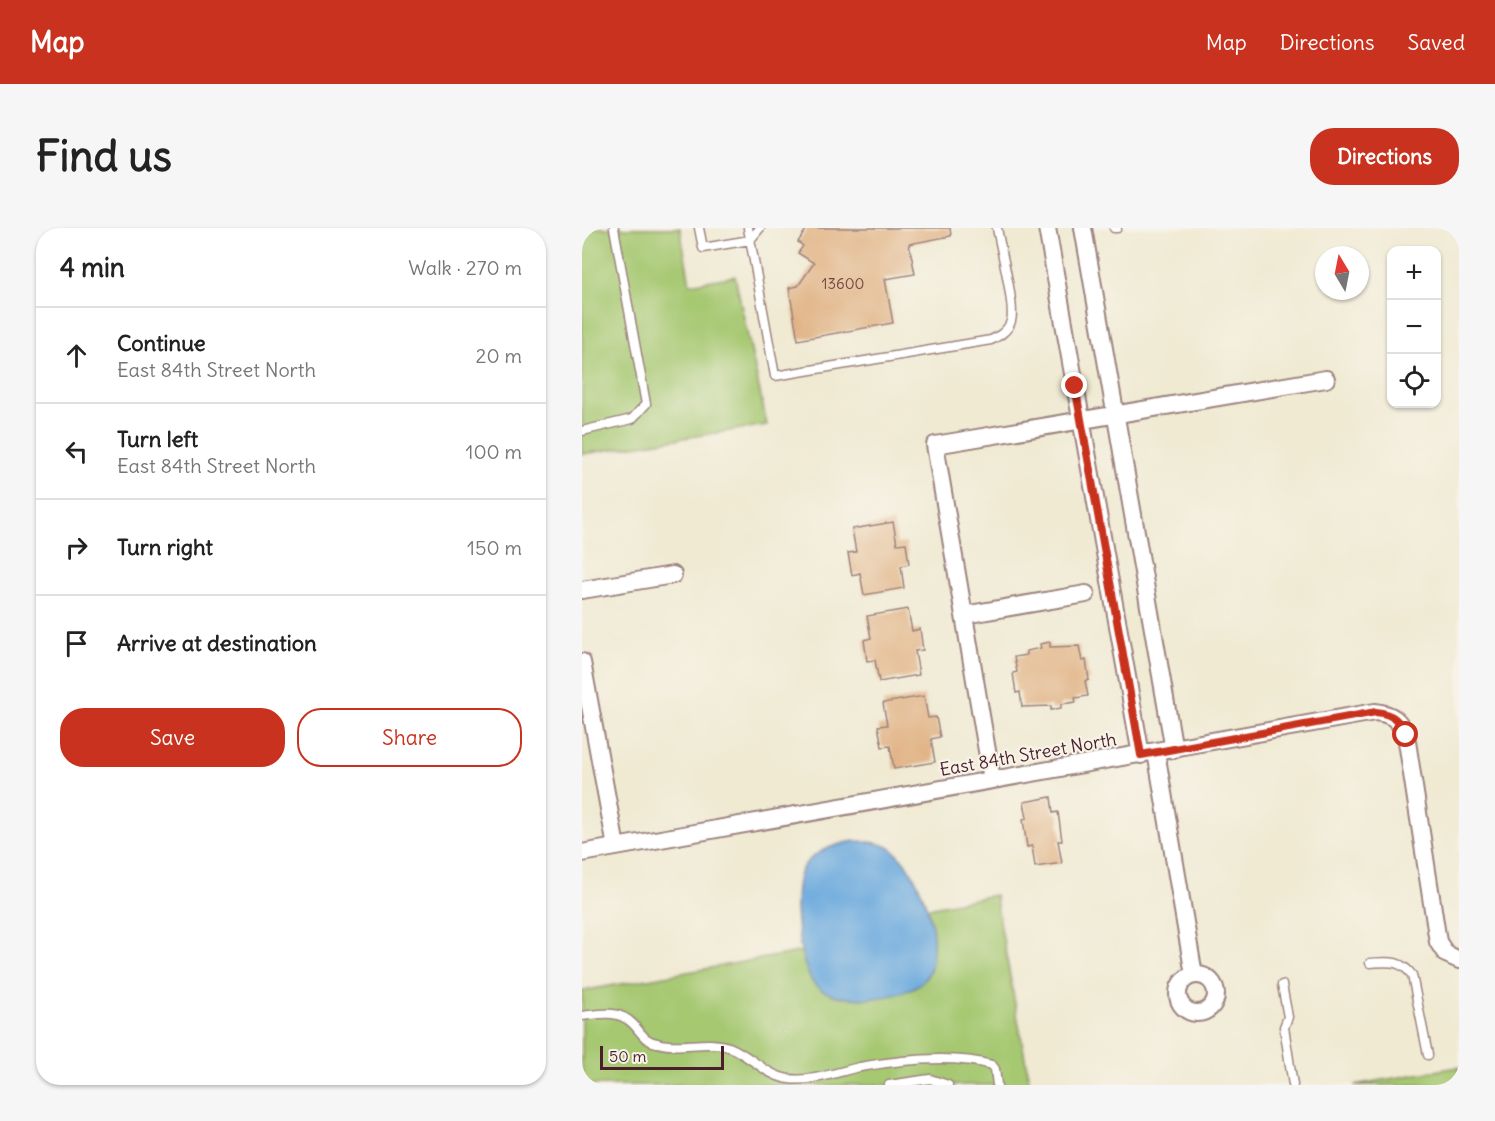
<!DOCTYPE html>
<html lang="en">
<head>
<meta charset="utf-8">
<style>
	:root { --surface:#fff; --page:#f6f6f6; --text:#222; --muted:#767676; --line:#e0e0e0; --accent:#c8321e }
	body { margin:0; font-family:Delius,sans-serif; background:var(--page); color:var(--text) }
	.controls { position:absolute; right:18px; top:18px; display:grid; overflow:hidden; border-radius:12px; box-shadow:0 2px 4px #0004 }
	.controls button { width:54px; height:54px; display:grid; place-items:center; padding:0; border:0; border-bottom:2px solid var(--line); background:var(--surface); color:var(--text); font:30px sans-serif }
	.compass { position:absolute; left:733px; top:18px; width:54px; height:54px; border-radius:50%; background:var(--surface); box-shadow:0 2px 4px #0004; rotate:350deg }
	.scale { position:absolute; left:18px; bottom:15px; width:124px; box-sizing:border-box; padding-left:6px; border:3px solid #4a1f2b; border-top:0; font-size:16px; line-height:21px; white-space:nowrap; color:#4a1f2b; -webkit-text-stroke:4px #f7f3e8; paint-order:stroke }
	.stop { position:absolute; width:18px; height:18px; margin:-14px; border:4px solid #c8321e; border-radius:50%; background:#fff }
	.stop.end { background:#c8321e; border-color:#fff; box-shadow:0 2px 6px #0008 }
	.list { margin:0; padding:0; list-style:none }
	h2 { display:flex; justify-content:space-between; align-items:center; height:78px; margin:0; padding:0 24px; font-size:26px }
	h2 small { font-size:20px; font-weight:400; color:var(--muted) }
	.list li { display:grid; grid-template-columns:39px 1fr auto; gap:18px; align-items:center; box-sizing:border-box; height:96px; padding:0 24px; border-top:2px solid var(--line) }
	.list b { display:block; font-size:22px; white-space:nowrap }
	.list p { margin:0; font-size:20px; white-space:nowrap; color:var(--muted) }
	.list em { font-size:20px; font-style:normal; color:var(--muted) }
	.actions { display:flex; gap:12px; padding:18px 24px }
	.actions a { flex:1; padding:14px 0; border:2px solid var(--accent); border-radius:24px; text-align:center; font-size:21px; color:var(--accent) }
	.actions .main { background:var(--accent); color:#fff }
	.icon { flex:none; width:33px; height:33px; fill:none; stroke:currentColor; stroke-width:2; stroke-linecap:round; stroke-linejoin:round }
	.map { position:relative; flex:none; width:877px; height:857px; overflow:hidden; border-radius:24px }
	header { display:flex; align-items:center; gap:36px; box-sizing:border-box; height:84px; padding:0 30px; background:var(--accent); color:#fff }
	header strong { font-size:28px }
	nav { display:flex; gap:33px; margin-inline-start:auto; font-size:21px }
	.intro { display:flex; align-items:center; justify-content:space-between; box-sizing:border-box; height:144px; padding:0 36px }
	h1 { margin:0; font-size:42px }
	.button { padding:15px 27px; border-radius:24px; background:var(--accent); color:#fff; font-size:21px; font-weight:700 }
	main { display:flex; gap:36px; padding:0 36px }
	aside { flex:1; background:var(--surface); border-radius:24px; box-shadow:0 2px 4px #0004 }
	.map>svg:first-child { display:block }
	.green { fill:#a6c871; stroke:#78744e; stroke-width:1.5 }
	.water { fill:#6daade; stroke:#5c6484; stroke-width:1.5 }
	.building { fill:#e1b486 }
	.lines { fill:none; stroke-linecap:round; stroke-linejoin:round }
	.service-casing { stroke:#9d847f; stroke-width:11 }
	.minor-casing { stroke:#9d847f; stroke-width:20 }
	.service { stroke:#fff; stroke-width:8 }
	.minor { stroke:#fff; stroke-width:16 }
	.route { stroke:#c8321e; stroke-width:8 }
	.labels { text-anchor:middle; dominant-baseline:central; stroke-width:4.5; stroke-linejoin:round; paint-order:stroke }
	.number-label { font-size:15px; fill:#704442 }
	.street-label { font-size:18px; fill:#4a1f2b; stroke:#f7f3e8 }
</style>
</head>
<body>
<header>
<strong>Map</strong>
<nav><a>Map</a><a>Directions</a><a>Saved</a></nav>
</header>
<div class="intro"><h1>Find us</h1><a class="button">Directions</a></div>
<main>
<aside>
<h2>4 min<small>Walk · 270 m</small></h2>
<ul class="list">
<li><svg class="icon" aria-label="ahead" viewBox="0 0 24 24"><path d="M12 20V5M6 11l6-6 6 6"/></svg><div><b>Continue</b><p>East 84th Street North</p></div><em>20 m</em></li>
<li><svg class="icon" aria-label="left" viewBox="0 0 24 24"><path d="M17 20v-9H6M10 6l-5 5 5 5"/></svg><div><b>Turn left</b><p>East 84th Street North</p></div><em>100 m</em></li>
<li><svg class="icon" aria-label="right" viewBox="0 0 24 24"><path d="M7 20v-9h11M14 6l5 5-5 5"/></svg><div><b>Turn right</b></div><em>150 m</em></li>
<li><svg class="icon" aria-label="arrive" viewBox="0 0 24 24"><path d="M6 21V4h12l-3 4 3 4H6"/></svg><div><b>Arrive at destination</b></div></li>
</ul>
<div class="actions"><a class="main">Save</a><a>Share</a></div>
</aside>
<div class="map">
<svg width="877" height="857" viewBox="0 0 877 857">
	<rect width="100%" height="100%" fill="#f7f3e8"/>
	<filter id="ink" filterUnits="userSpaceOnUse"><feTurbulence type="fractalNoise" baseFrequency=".0167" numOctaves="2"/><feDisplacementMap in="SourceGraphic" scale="12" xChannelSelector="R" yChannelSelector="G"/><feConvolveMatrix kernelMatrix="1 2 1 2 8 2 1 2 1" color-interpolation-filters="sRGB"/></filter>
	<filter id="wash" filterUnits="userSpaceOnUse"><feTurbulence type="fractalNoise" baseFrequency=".008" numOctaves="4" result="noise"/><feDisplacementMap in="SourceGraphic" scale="24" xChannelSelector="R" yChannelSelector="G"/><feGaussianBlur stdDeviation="1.35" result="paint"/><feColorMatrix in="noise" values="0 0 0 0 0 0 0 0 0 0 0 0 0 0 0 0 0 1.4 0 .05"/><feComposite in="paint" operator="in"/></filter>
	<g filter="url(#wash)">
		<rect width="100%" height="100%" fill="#f0ead3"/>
		<path class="green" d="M0 0H98L108 56 153 48 185 197 0 226Z
			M413 667 448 857H0V763L217 724 351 679Z
			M877 839V857H772Z"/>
		<path class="water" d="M273 613C285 614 302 614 312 623 335 643 354 692 351 722 350 733 350 743 342 752 322 773 256 778 234 758 216 741 207 660 221 639 232 623 254 616 273 613Z"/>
		<g id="blocks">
			<path class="building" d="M225 0H368L369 8 327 16 333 46 303 51 311 95 216 112 207 60 216 58 232 35 216 25 221 18 216 14Z
				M311 294 315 316 324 315 327 336 319 338 322 360 282 367 278 345 270 347 266 325 274 324 270 301Z
				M326 381 330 403 338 401 341 422 333 423 337 447 297 454 293 432 285 433 282 412 289 410 285 388Z
				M468 414V419L497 418 500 433 504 432 507 452 503 453 506 468 493 470 494 474 479 476V480L469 482V478L440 479 438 464 434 465 431 445 435 444 432 429 444 427V423L459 420 458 416Z
				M342 468 346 490 354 489 358 509 349 511 353 534 312 541 308 518 300 519 296 498 305 497 301 475Z
				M469 569 471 585 476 584 480 613H476L480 635 453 639 450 618 445 619 441 591 445 590 442 574Z"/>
		</g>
	</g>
	<g filter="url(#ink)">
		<use href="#blocks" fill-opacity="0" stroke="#9d847f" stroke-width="1.5"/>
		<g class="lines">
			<defs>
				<path id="service" d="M117 0 121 20 168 12 178 0
					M166 0 193 148 409 112C417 108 426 103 429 93 434 78 418 19 415 0
					M532 0H535
					M0 203 50 191 64 176 32 0
					M788 735C806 734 818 731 830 747L846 827
					M700 757 706 789 702 799 711 857
					M0 788C19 786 36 781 51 796 60 805 61 812 75 815 98 822 123 811 147 819 168 827 184 848 207 851 231 854 255 844 278 839 318 832 370 826 410 837L413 841 415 857
					M307 857 348 851 366 857"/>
				<path id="minor" d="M465 0 559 527
					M501 0 592 522
					M0 362 91 347
					M382 387 504 366
					M0 434 34 619
					M574 524 612 747
					M410 552 353 217 744 151
					M0 625 793 484C811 486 817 492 824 507L856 714 864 726 877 732
					M596 766a19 19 0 1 1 38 0a19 19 0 1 1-38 0Z"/>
			</defs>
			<use href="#service" class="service-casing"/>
			<use href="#minor" class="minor-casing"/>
			<use href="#service" class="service"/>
			<use href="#minor" class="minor"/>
		</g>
	</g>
	<g class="lines" filter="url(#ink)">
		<path class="route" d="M493 158 559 527 794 484C811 486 817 492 824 507"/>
	</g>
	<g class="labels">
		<g class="number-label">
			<text x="261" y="55">13600</text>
		</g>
		<g class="street-label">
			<text transform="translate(446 526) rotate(-10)">East 84th Street North</text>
		</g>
	</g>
</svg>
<div class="controls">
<button>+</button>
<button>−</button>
<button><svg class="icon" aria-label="locate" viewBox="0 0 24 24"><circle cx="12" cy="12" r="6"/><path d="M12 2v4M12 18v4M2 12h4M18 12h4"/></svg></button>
</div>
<svg class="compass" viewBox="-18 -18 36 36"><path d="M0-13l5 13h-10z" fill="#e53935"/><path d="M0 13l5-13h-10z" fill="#767676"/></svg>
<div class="scale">50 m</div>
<div class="stop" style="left:824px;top:507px"></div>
<div class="stop end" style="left:493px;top:158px"></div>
</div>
</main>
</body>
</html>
